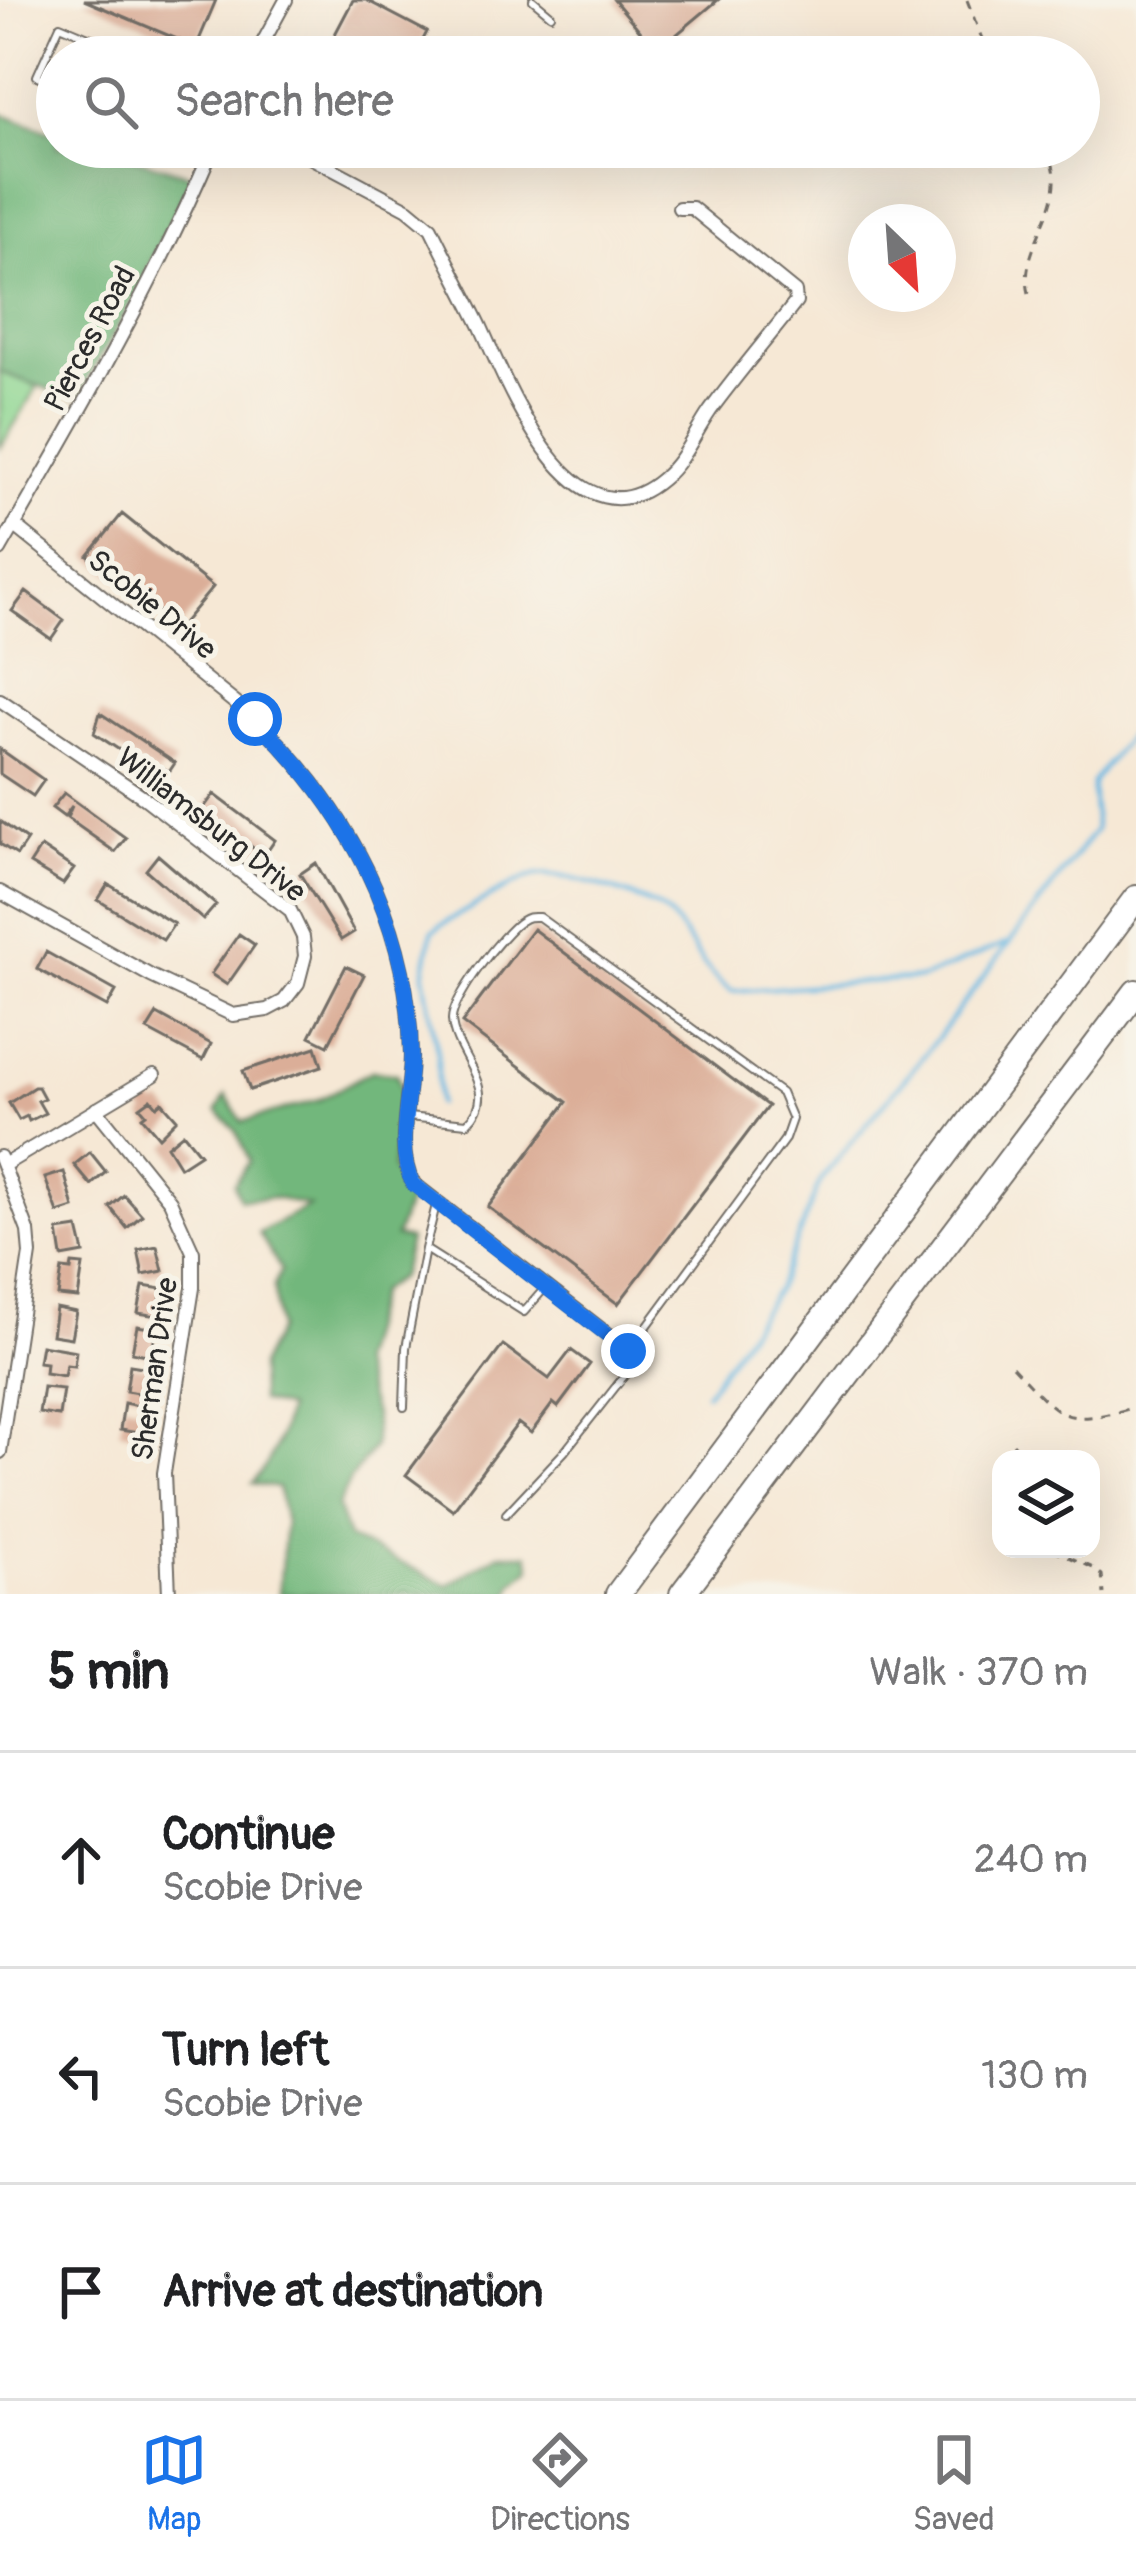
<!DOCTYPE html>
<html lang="en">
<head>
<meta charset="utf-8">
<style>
	:root { --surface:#fff; --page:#f6f6f6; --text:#202124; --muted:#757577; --line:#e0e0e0; --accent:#1a73e8 }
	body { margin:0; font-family:Pangolin,sans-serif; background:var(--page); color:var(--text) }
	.controls { position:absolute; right:36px; bottom:36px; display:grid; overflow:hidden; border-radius:24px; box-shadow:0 12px 48px #0002 }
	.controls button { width:108px; height:108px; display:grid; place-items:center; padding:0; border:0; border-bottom:3px solid var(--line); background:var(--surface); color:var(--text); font:60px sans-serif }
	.compass { position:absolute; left:848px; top:204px; width:108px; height:108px; border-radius:50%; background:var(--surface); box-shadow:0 12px 48px #0002; rotate:155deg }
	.stop { position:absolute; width:36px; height:36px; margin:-27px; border:9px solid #1a73e8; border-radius:50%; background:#fff }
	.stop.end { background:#1a73e8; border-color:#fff; box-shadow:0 3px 12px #0008 }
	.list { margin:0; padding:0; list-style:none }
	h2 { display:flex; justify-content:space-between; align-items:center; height:156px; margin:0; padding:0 48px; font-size:51px }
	h2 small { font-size:39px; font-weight:400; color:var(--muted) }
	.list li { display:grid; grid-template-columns:78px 1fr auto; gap:36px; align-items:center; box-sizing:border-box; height:216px; padding:0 48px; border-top:3px solid var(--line) }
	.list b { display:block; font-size:45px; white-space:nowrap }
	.list p { margin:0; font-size:39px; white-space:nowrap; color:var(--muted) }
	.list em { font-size:39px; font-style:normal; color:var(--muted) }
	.icon { flex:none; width:66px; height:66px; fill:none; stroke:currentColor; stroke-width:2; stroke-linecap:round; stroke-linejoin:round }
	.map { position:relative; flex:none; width:1136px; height:1594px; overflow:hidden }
	.search { position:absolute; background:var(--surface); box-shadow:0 12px 48px #0002; left:36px; right:36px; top:36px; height:132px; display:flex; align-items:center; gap:30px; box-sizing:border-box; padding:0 42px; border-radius:66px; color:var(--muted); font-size:45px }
	.sheet { height:804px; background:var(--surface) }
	nav { display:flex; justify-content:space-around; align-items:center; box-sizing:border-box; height:168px; border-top:3px solid var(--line); background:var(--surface); font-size:33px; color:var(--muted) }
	nav a { display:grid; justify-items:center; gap:6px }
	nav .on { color:var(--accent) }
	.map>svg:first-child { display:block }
	.green { fill:#8dd691; stroke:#5c805e; stroke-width:3 }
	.forest { fill:#72b77b; stroke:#4e7153; stroke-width:3 }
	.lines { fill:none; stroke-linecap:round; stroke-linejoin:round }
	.stream { stroke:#67b8e2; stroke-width:4.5 }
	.building { fill:#dbae98 }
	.service-casing { stroke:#726d66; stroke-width:10 }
	.minor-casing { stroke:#726d66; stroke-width:16 }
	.motorway-casing { stroke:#726d66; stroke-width:28 }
	.path { stroke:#726d66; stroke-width:3; stroke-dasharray:9 9; stroke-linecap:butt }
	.service { stroke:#fff; stroke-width:6 }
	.minor { stroke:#fff; stroke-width:12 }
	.motorway { stroke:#fff; stroke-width:24 }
	.route { stroke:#1a73e8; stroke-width:15 }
	.labels { text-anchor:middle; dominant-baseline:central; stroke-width:10; stroke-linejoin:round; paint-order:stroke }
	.street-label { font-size:30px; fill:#2b2b2b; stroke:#f7f3e8 }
</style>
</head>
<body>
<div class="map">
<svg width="1136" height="1594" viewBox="0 0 1136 1594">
	<rect width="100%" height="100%" fill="#f7f3e8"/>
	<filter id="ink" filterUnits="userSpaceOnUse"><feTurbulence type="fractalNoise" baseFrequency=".00833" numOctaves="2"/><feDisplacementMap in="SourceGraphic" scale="24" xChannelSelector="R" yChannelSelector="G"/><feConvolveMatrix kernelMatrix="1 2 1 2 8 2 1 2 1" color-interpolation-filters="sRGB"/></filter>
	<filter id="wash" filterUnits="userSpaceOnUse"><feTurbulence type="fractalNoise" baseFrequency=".004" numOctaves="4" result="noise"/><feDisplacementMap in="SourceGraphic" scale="48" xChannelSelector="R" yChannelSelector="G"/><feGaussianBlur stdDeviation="2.7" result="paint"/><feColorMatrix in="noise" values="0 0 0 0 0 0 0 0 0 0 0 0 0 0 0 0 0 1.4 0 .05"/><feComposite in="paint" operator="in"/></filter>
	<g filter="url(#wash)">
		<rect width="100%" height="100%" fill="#f6e8d5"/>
		<path class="green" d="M0 372 38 386 0 448Z"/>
		<path class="forest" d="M0 113 57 134V147H98L193 176 129 307 76 399 0 372Z
			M371 1071 397 1074 402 1091 392 1169 409 1199 395 1237 409 1240 400 1277 378 1292 358 1363 374 1415V1447L351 1478 337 1506 348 1538 448 1585 499 1554H528L531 1568 513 1584 510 1594H279L285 1523 278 1488 252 1483C273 1462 280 1436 287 1409L260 1401 259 1366 278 1329 274 1286 281 1270 259 1233 309 1206 275 1198 240 1199 234 1184 249 1161 236 1130 217 1111 226 1095 242 1122 319 1100Z"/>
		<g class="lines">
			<path class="stream" d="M438 1104V1055L424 975 432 932C441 924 524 876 536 875 559 871 649 898 667 914 692 938 701 973 732 991L923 978 1010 942
				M706 1393 777 1289 821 1179 925 1054 1095 830 1092 783 1136 726"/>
		</g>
		<g id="blocks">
			<path class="building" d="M84 0H216L196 47Z
				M353 0H366L427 32 414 57H323Z
				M614 0H718L657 51Z
				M331 147H366L358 161Z
				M122 514 213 587 179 628 88 556Z
				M26 592 64 620 51 639 12 611Z
				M100 713 175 763 169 772 163 768 157 775 94 733Z
				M0 749 44 780 33 796 0 774Z
				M64 793 126 838 115 852 67 818 72 806 64 817 52 808Z
				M214 794 275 840 264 856 202 810Z
				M0 821 27 840 17 855 0 844Z
				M41 847 74 869 63 884 30 864Z
				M158 855 216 905 203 920 146 870Z
				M316 863 354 932 341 940 300 874Z
				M108 884 174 924 163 940 98 900Z
				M533 929 768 1106 618 1304 488 1207 567 1102 462 1023Z
				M239 934 255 945 227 985 211 974Z
				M46 952 116 991 107 1007 37 969Z
				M346 966 364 975 328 1045 310 1036Z
				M157 1014 211 1044 203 1060 147 1030Z
				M316 1047 322 1066 250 1090 243 1071Z
				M34 1087H38L44 1098 38 1101 45 1113 29 1121 27 1116 19 1120 9 1103Z
				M151 1099 157 1106 162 1102 177 1119 159 1137 142 1117 146 1114 140 1107Z
				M183 1133 200 1154 180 1167 167 1146Z
				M90 1152 106 1172 91 1185 74 1165Z
				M64 1172 74 1208 58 1213 45 1178Z
				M124 1195 142 1215 127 1228 110 1207Z
				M78 1228 84 1253 62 1257 58 1231Z
				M157 1246 163 1271 143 1275 138 1250Z
				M72 1264 83 1265 78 1298 58 1296 62 1269 71 1270Z
				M143 1286 162 1289 158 1316 138 1313Z
				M56 1308 76 1312 71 1338 52 1335Z
				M137 1326 156 1329 151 1356 132 1352Z
				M41 1345 76 1351 74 1366 66 1365 64 1376 45 1373 46 1363 38 1362Z
				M503 1345 549 1379 571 1350 590 1364 558 1407 553 1403 531 1433 518 1423 453 1510 406 1475Z
				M130 1365 149 1368 144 1394 126 1391Z
				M43 1387 63 1389 59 1416 39 1413Z
				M124 1403 143 1407 139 1433 120 1430Z"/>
		</g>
	</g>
	<g filter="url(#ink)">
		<use href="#blocks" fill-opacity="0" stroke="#726d66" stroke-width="3"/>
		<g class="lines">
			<defs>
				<path id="service" d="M533 0 551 15
					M57 84 37 76 60 25 136 57
					M408 1117 467 1123C503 1090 454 1057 452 1020 451 1000 503 932 521 921 529 916 530 917 539 917L781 1093 792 1119 785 1139 631 1348
					M436 1205 425 1249 524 1312 544 1289
					M404 1407 406 1348 425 1249
					M506 1514 565 1451 636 1361"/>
				<path id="minor" d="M255 57 286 0
					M291 147 408 209 431 228C447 261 465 294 481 327 507 384 573 555 662 479 684 461 694 434 710 411 737 374 768 338 796 302L795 292 692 208H679
					M14 525 255 719C348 808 410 924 411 1055 411 1095 394 1148 413 1183L638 1358
					M0 550C76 419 154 286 213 147
					M0 700 142 796 290 910 303 937 305 956 298 983 284 1001 267 1010 233 1015 151 976 0 892
					M96 1109 170 1201 193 1252V1288L164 1473 169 1594
					M0 1157 28 1231 30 1254 0 1452
					M4 1165 154 1075"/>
				<path id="motorway" d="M618 1594 1136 898
					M682 1594 1136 992"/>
			</defs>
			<use href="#service" class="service-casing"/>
			<use href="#minor" class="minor-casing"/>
			<use href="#motorway" class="motorway-casing"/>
			<path class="path" d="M967 0 989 57
				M1029 293C1016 244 1081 193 1043 147
				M1012 1366C1063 1420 1062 1427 1136 1407
				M1013 1443 1027 1459
				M1052 1549 1095 1569 1102 1575 1104 1594"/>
			<use href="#service" class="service"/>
			<use href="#minor" class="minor"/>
			<use href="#motorway" class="motorway"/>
		</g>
	</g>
	<g class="lines" filter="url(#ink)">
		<path class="route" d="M255 719C348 809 410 924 411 1055 411 1095 394 1148 413 1184L628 1351"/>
	</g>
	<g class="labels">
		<g class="street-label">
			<text transform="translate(90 339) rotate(-62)">Pierces Road</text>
			<text transform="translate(152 605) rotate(39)">Scobie Drive</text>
			<text transform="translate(211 825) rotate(38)">Williamsburg Drive</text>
			<text transform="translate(155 1369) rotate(-82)">Sherman Drive</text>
		</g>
	</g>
</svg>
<div class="controls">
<button><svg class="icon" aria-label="layers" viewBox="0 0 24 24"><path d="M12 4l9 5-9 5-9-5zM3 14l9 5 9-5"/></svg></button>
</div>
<svg class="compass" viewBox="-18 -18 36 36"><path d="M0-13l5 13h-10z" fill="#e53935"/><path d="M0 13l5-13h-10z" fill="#757577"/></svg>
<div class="stop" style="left:255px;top:719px"></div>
<div class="stop end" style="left:628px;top:1351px"></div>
<div class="search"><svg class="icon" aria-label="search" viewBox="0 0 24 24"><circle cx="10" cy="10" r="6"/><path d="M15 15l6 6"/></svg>Search here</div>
</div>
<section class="sheet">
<h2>5 min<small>Walk · 370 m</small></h2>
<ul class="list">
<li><svg class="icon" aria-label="ahead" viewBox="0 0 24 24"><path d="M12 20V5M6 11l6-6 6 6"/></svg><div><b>Continue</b><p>Scobie Drive</p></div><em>240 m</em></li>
<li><svg class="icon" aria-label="left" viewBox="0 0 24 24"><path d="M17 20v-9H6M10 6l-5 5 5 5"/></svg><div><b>Turn left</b><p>Scobie Drive</p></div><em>130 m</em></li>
<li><svg class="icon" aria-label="arrive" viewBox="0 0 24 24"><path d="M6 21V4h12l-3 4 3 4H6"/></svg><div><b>Arrive at destination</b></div></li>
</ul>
</section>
<nav>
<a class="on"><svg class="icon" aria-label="map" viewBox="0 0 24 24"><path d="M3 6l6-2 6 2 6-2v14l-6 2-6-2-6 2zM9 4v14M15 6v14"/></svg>Map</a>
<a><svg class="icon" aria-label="directions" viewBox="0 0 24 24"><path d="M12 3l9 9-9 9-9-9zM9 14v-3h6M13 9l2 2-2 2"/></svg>Directions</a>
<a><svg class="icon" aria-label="saved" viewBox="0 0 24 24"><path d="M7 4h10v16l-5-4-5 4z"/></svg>Saved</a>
</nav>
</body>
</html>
